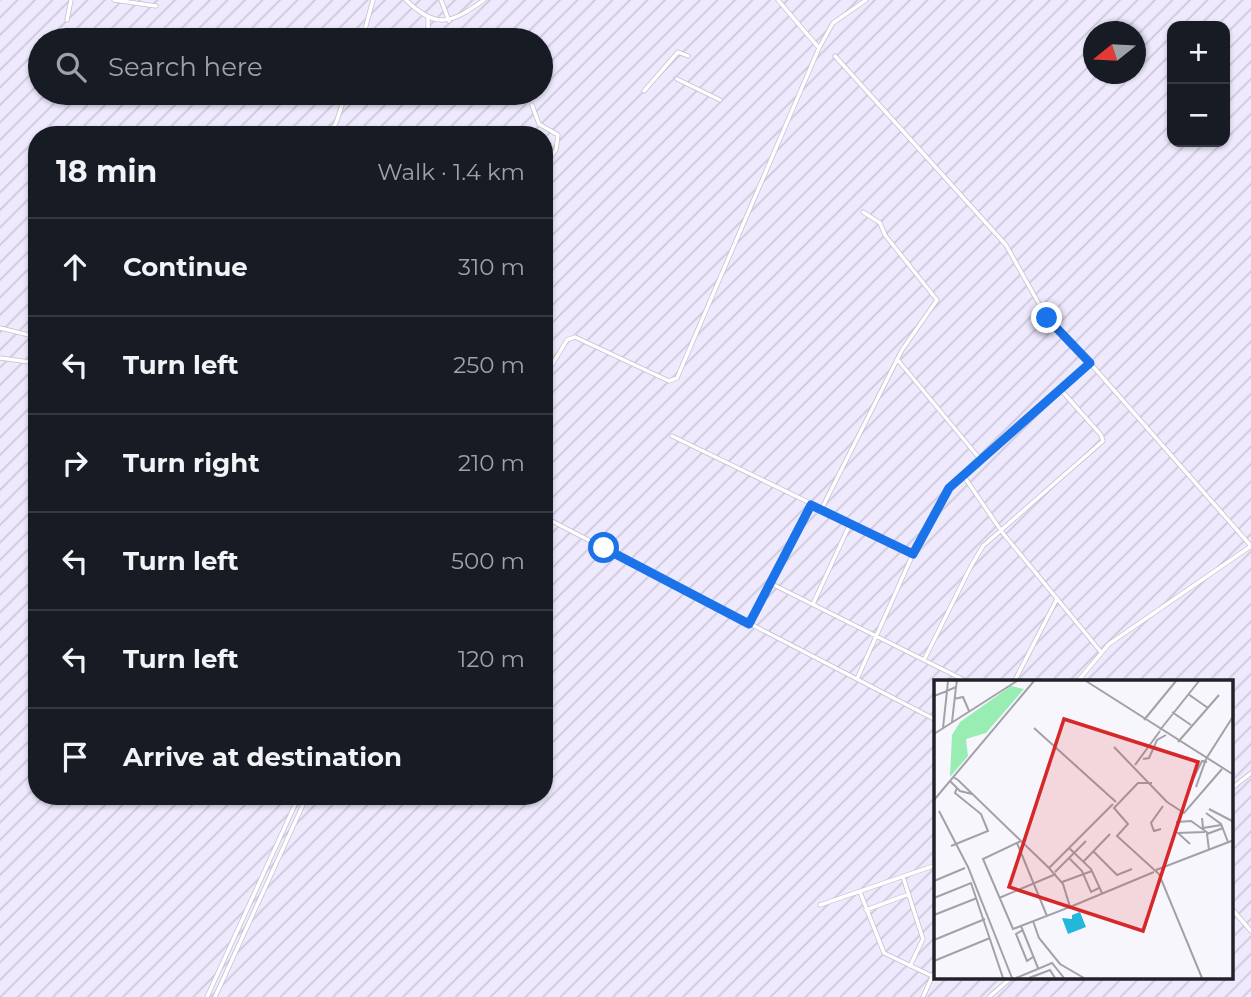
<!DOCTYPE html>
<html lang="en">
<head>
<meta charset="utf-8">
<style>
	:root { --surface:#171b24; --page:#20242c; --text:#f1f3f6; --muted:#9ea1a6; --line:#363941 }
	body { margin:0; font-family:Montserrat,sans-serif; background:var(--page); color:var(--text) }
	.controls { position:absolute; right:21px; top:21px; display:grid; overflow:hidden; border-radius:14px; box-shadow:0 2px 5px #0004 }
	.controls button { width:63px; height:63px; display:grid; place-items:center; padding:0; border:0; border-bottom:2px solid var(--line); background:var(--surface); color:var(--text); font:35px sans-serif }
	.compass { position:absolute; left:1083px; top:21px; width:63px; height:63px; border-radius:50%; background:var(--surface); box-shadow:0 2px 5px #0004; rotate:252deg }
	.stop { position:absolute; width:21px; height:21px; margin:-16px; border:5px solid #1a73e8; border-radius:50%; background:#fff }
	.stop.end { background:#1a73e8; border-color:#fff; box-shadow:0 2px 7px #0008 }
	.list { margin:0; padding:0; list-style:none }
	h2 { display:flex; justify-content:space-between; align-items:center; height:91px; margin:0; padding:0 28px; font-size:30px }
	h2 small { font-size:23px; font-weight:400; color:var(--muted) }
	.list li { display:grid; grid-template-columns:46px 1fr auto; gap:21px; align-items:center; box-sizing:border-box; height:98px; padding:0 28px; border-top:2px solid var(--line) }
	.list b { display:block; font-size:26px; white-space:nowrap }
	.list em { font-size:23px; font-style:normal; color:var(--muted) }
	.icon { flex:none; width:38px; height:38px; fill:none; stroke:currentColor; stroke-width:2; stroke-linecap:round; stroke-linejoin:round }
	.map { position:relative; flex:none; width:1251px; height:997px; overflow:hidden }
	.search { position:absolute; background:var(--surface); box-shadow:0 2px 5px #0004; left:28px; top:28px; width:525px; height:77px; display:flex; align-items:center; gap:18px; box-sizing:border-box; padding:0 24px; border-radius:38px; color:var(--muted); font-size:26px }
	.panel { position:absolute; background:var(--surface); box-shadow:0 2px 5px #0004; left:28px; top:126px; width:525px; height:679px; border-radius:28px }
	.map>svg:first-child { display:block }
	.industrial { fill:url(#industrial-furrows); fill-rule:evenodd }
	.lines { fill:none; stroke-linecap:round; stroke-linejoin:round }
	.minor-casing { stroke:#c4bfd1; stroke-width:5 }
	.minor { stroke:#fff; stroke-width:3.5 }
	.route { stroke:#1a73e8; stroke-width:9 }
	.inset-road { fill:none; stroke:#a3a1a8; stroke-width:2 }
	.view { fill:#d62828; fill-opacity:0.15; stroke:#d62828; stroke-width:3.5 }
	.inset-edge { fill:none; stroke:#232128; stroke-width:3.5 }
</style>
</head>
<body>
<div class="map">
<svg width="1251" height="997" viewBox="0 0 1251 997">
	<defs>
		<pattern id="industrial-furrows" width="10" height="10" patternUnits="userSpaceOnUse" patternTransform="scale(1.75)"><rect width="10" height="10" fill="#efe9fe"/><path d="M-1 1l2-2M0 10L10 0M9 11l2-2" fill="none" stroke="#cdc8da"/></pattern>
	</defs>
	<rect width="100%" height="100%" fill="#f8f6fd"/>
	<path class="industrial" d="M0 0H1251V997H0ZM1172 26H1225V142H1172ZM1094 32H1136V74H1094ZM40 40H541V93H40ZM37 135H544V796H37ZM936 682H1232V978H936Z"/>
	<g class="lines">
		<defs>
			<path id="minor" d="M114 0 156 6
				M406 0C437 30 451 23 484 0
				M441 0 449 21
				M778 0 819 48
				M428 17V26L432 40
				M67 20 71 0
				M362 40 373 0
				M835 56 1006 245 1047 318 1090 363 1251 546
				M677 79 720 100
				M644 91 678 52 688 56
				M532 105 539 124 558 135 556 150 544 166
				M328 135 336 123 346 93
				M0 328 37 337
				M0 358 37 363
				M897 359 980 459
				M544 378 567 340 575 337 669 381 677 378 819 48 833 23 866 0
				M672 436 913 553
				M963 475 1002 532 1101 652
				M821 510 902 350 937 300 885 235 880 223 863 212
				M544 517 936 720
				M772 584 968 682
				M813 604 850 524
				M749 624 811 505
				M924 660 971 566 983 546 1103 441 1101 435 1061 390
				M857 679 913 554 949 488 1090 363
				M1014 682 1057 599
				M1077 682 1109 644 1251 546
				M1232 788 1251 773
				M903 877 923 939 910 966
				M860 892 884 953 932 976
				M820 905 936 865
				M1232 909 1251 931
				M866 910 909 894
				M207 997 299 796
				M215 997 307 796
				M923 997 936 968
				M989 997 1011 978"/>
		</defs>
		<use href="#minor" class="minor-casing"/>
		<use href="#minor" class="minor"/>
	</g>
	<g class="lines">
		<path class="route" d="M604 548 749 624 811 505 913 554 949 488 1090 363 1047 318"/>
	</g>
	<g transform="translate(934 680)">
		<rect width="299" height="299" fill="#f8f6fd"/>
		<path d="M77 6 90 9 52 53 32 59 34 76 16 97 18 55 26 42Z" fill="#98eeb2"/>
		<path d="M146 232 152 247 134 254 128 238 138 239V235Z" fill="#23b8da"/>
		<path class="inset-road" d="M14 1 13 11 22 7 23 1M152 1 300 95M254 14 274 28M0 16 13 11 9 48M20 19 29 17 35 31M238 32 257 45M210 40 242 1M18 42 22 7M100 48 182 122M226 50 265 1M0 54 83 1M244 62 285 15M180 67 233 122 250 133 288 89M209 79 215 78 223 60 232 55M201 85 226 51M19 97 24 100 115 188 129 204 136 227 79 249 49 179 87 161M16 101 26 111 38 114M218 103H204L180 128 194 144 183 156 225 194 268 298M257 103 268 81 273 82M262 107 272 79 300 35M0 120 100 1M275 129 300 142M5 131 34 187 78 298M272 133 287 144 294 162M268 138 269 148 287 145M242 142 257 141 274 153M227 149 220 151 217 143 229 126M83 163 113 236M256 164 244 153 271 152M17 166 54 151 47 134 21 113 23 108M135 168 157 189 168 213M275 170 273 154 289 148M159 171 183 195 198 189M135 178 148 191 157 212 165 208M150 181 176 154M115 188 179 124M222 190 300 160M121 192 152 161M0 201 31 188M128 202 158 191M0 218 37 203 69 298M65 218 122 194M136 227 220 192M0 235 43 218M99 241 105 258 126 284 150 298M87 246 104 288M89 250 82 254 93 281 99 277M0 260 51 239M0 281 56 258M82 298 118 283 130 298M95 298 116 290 121 298"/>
		<path class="view" d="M130 39 264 82 209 251 75 207Z"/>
		<rect width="299" height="299" class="inset-edge"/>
	</g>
</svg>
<div class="controls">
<button>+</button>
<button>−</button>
</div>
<svg class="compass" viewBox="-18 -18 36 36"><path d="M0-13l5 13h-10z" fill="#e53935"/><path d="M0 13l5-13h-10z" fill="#9ea1a6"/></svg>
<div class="stop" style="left:604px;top:548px"></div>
<div class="stop end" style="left:1047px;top:318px"></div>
<div class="search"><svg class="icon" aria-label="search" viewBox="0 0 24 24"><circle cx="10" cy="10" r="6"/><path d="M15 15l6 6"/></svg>Search here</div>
<section class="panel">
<h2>18 min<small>Walk · 1.4 km</small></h2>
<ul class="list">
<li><svg class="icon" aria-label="ahead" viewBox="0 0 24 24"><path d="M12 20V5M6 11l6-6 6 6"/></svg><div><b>Continue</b></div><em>310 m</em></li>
<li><svg class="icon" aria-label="left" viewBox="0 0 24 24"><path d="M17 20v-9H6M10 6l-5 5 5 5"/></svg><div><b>Turn left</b></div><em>250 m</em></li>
<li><svg class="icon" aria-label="right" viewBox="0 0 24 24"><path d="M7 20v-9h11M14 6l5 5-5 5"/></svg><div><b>Turn right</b></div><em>210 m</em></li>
<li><svg class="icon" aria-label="left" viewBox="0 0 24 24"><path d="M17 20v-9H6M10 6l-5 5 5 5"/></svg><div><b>Turn left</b></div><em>500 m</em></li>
<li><svg class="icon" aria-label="left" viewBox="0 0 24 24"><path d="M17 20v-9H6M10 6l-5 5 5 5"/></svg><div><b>Turn left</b></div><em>120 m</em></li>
<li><svg class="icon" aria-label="arrive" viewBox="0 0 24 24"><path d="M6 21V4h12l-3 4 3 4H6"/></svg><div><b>Arrive at destination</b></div></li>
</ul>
</section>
</div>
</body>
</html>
